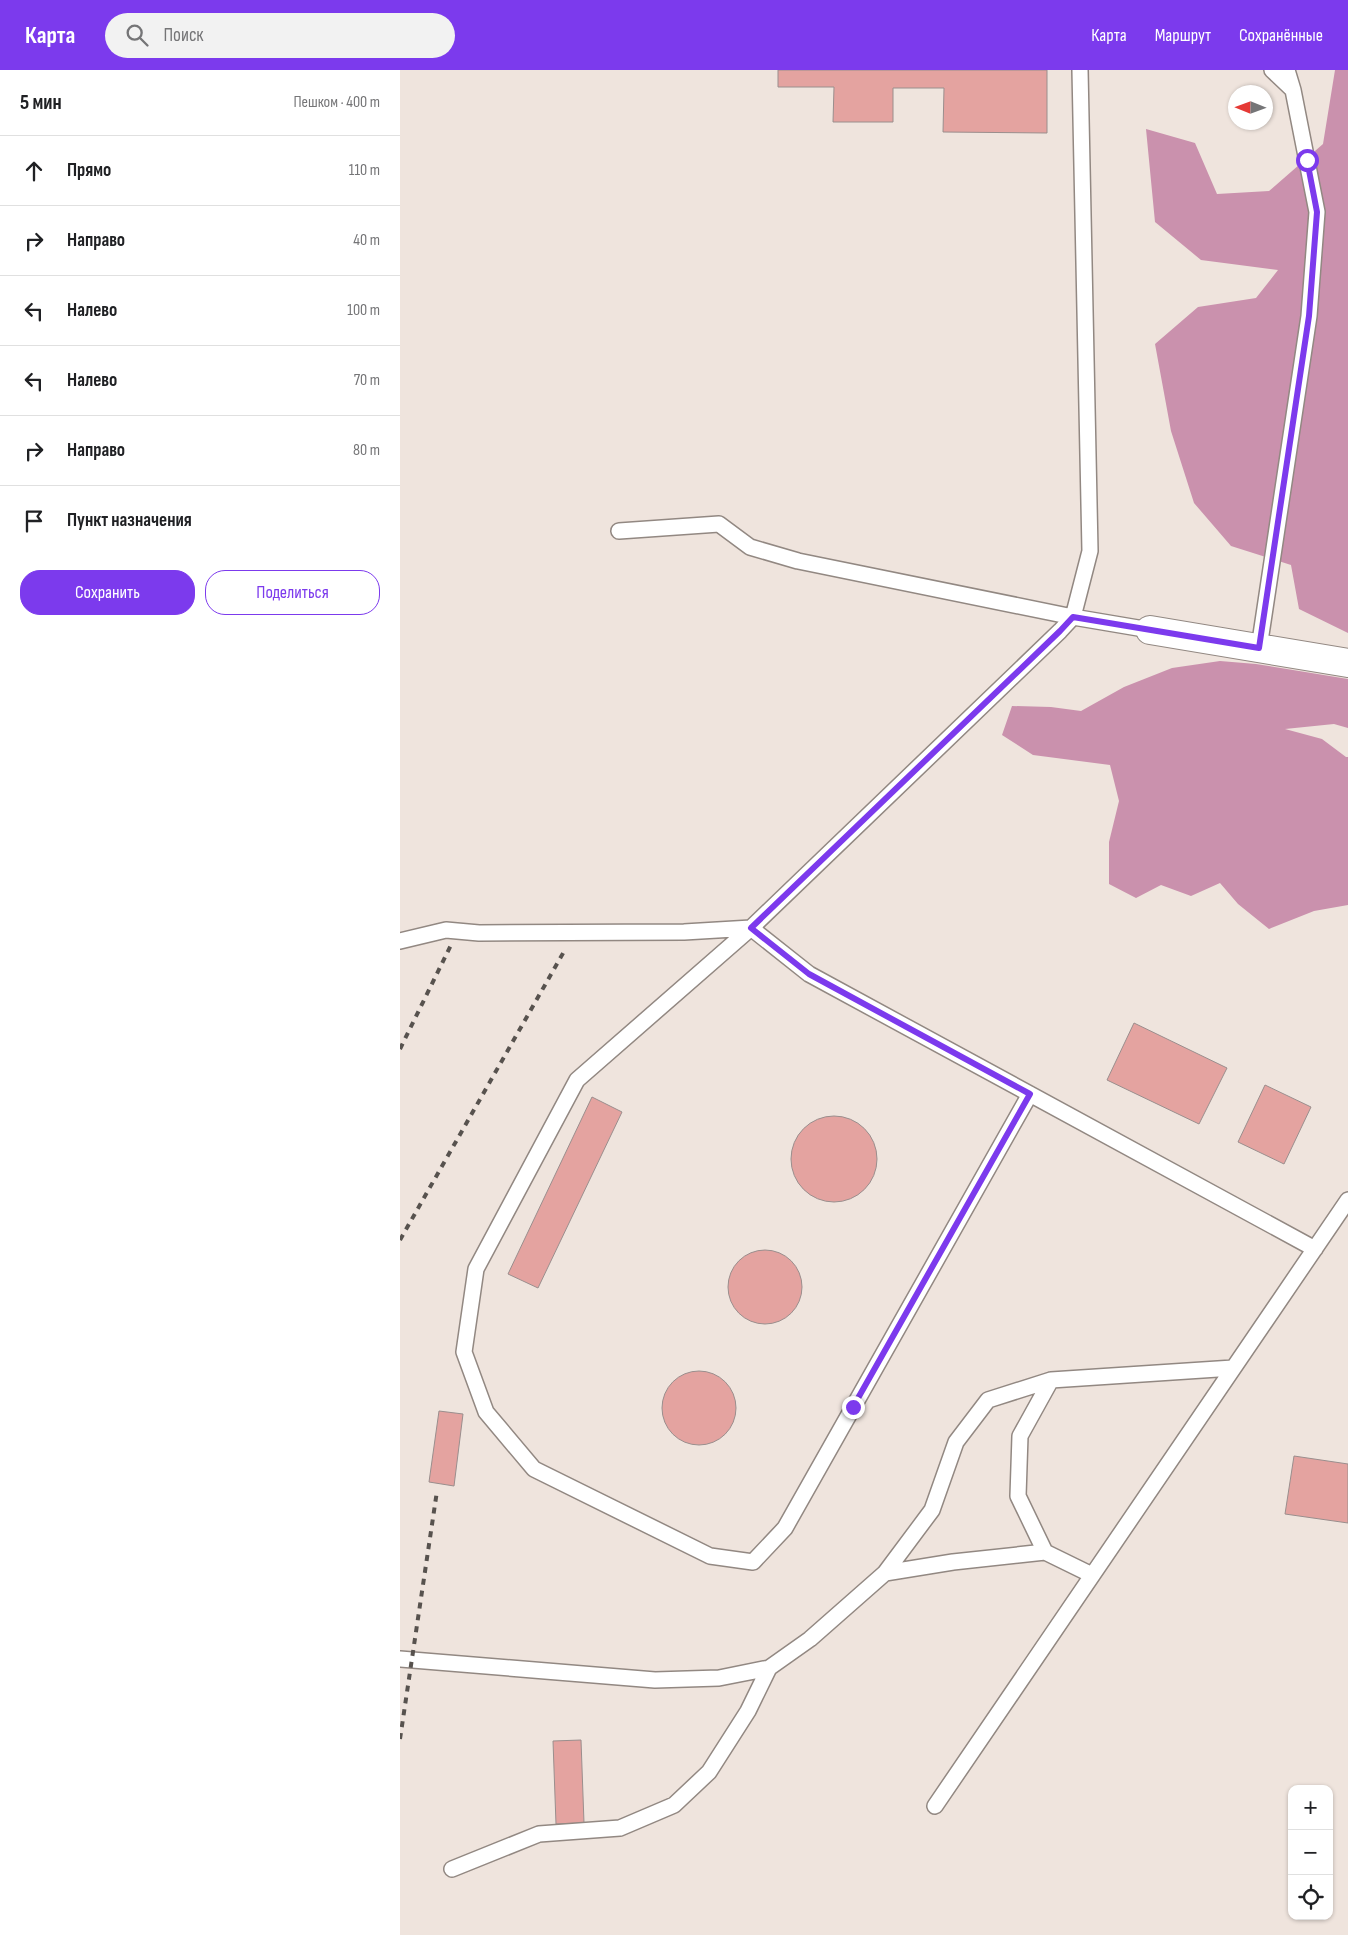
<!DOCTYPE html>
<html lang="ru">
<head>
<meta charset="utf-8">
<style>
	:root { --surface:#fff; --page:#f2f2f2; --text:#202124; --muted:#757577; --line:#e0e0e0; --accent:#7c3aed }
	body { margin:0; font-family:"Sofia Sans Condensed",sans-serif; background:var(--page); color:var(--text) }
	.controls { position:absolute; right:15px; bottom:15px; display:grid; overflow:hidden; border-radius:10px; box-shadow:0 1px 4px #0004 }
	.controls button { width:45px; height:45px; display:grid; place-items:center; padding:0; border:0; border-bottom:1px solid var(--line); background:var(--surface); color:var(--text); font:25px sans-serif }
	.compass { position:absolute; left:828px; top:15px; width:45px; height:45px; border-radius:50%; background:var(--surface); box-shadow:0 1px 4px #0004; rotate:271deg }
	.stop { position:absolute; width:15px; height:15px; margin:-11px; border:4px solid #7c3aed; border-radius:50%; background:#fff }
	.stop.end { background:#7c3aed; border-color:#fff; box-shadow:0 1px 5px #0008 }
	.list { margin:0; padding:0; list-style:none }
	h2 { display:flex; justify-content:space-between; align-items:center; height:65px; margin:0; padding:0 20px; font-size:21px }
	h2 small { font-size:16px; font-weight:400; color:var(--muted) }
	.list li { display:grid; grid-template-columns:32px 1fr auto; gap:15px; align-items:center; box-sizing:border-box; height:70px; padding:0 20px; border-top:1px solid var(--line) }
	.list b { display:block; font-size:19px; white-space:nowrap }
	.list em { font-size:16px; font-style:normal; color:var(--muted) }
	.actions { display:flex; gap:10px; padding:15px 20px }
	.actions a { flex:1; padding:11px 0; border:1px solid var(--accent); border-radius:20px; text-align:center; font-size:18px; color:var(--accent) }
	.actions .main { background:var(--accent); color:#fff }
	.icon { flex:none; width:28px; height:28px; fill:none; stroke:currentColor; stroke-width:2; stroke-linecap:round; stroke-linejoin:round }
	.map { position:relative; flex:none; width:948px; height:1865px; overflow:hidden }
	header { display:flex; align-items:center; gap:30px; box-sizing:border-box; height:70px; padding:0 25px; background:var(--accent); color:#fff }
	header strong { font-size:24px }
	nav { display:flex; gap:28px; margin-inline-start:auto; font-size:18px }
	.search { width:350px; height:45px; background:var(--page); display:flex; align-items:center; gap:12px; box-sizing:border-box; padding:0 18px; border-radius:28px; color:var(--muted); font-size:19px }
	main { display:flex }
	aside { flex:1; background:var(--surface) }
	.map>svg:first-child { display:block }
	.forest { fill:#ca91ad }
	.building { fill:#e4a3a0; stroke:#9a8e8d }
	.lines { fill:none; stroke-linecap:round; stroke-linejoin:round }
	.service-casing { stroke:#928882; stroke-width:18 }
	.minor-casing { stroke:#928882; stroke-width:30 }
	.service { stroke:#fff; stroke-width:15 }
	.minor { stroke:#fff; stroke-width:28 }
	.rail { stroke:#57524e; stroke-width:4; stroke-dasharray:6 6; stroke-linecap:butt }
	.route { stroke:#7c3aed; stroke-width:6 }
</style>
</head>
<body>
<header>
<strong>Карта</strong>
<div class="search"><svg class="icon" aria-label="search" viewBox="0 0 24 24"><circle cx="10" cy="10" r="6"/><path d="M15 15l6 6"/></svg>Поиск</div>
<nav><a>Карта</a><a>Маршрут</a><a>Сохранённые</a></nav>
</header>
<main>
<aside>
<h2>5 мин<small>Пешком · 400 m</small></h2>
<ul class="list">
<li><svg class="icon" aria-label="ahead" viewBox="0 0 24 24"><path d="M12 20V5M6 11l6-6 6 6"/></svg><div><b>Прямо</b></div><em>110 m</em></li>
<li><svg class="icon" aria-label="right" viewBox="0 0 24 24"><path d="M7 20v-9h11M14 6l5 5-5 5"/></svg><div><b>Направо</b></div><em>40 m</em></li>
<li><svg class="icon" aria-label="left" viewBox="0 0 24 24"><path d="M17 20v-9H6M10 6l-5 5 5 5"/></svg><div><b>Налево</b></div><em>100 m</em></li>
<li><svg class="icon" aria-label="left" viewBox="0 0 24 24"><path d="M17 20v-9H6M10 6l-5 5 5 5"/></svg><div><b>Налево</b></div><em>70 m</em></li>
<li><svg class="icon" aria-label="right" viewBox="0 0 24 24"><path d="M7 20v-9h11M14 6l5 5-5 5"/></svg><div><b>Направо</b></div><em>80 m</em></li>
<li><svg class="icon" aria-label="arrive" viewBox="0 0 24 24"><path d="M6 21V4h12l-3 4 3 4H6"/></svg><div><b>Пункт назначения</b></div></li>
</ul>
<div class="actions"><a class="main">Сохранить</a><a>Поделиться</a></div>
</aside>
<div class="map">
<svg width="948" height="1865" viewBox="0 0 948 1865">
	<rect width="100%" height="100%" fill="#efe4dd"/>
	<path class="forest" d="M935 0H948V563L899 539 891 495 831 476 794 433 771 361 755 274 798 237 856 228 878 200 801 190 755 152 746 59 795 73 817 124 869 121 923 74Z
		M820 591 856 594 948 609V658L934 654 885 659 922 669 946 687H948V835L914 841 869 859 838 834 820 813 791 826 761 815 736 828 709 814V772L719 731 710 695 633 685 602 665 612 636 651 637 681 641 724 617 772 598Z"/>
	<path class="building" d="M378 0H647V63L543 62 544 18H493V52H433L434 17H378Z
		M734 953 827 998 799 1054 707 1010Z
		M865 1015 911 1037 884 1094 838 1072Z
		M192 1027 222 1042 138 1218 108 1204Z
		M391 1089a43 43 0 1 1 86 0a43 43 0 1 1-86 0Z
		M328 1217a37 37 0 1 1 74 0a37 37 0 1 1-74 0Z
		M262 1338a37 37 0 1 1 74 0a37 37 0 1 1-74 0Z
		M39 1341 63 1344 54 1416 29 1412Z
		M894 1386 948 1394V1453L885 1444Z
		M181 1670 184 1753 156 1754 153 1671Z"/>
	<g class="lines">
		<defs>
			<path id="service" d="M872 0 892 19
				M219 461 319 454 350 477 398 491 673 547 750 560
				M859 578 909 246 917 142 893 20 887 0
				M0 871 46 860 79 863 284 862 351 858 409 904 915 1179
				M630 1024 385 1458 353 1492 310 1486 134 1399 86 1342 64 1282 76 1199 177 1010 351 858 660 561 673 547 690 481 680 0
				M645 1482 618 1426 620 1366 651 1310
				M485 1503 553 1492 645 1482 692 1505
				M0 1589 255 1610 319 1608 369 1598 410 1569 485 1503 532 1440 556 1372 588 1330 651 1310 833 1298
				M535 1736 948 1130
				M52 1799 139 1764 220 1758 274 1735 309 1702 348 1641 369 1598"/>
			<path id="minor" d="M750 560 948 593"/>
		</defs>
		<use href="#service" class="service-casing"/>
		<use href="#minor" class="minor-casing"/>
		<use href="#service" class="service"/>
		<use href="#minor" class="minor"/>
		<path class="rail" d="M0 979 51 875
			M0 1170 166 878
			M0 1669 37 1421"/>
	</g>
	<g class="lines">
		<path class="route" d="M453 1337 630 1024 409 904 351 858 660 561 673 547 859 578 909 246 917 142 907 90"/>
	</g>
</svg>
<div class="controls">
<button>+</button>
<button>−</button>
<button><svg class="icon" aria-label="locate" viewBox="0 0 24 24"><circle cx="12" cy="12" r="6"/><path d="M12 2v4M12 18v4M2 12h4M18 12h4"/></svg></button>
</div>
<svg class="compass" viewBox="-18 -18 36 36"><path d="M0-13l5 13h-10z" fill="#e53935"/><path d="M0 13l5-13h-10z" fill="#757577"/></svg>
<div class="stop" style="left:907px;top:90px"></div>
<div class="stop end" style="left:453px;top:1337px"></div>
</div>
</main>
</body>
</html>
